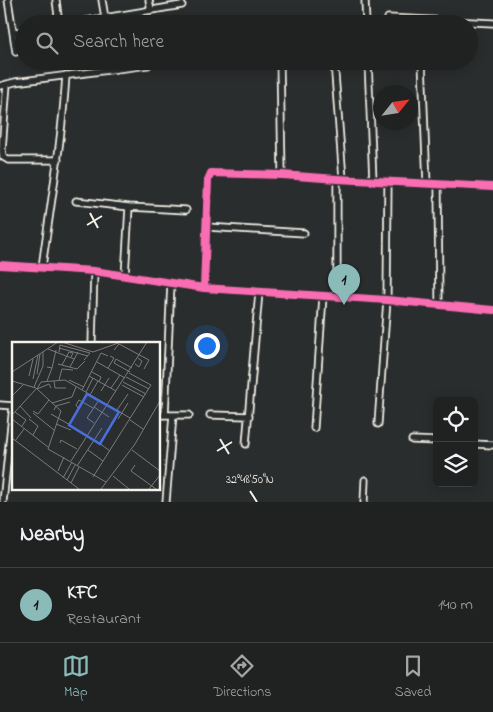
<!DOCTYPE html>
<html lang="en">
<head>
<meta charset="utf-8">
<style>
	:root { --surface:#202222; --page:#2d2f2f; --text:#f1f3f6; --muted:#a2a4a5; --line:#3d3f40; --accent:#8bbbb9 }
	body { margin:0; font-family:"Indie Flower",sans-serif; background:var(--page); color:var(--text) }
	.controls { position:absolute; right:15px; bottom:15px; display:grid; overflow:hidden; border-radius:8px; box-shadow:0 2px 12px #0003 }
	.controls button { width:45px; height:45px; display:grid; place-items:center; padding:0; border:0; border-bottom:1px solid var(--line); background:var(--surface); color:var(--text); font:25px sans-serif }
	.compass { position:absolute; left:373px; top:85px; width:45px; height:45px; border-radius:50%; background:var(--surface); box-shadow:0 2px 12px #0003; rotate:60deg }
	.you { position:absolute; left:206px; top:345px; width:18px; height:18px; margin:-12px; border:4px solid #fff; border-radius:50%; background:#1a73e8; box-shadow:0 0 0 8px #1a73e833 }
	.badge { display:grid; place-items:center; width:32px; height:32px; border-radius:50%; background:var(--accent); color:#111; font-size:16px; font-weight:700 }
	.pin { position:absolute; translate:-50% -41px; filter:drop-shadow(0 1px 2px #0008) }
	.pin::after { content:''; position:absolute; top:26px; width:18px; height:15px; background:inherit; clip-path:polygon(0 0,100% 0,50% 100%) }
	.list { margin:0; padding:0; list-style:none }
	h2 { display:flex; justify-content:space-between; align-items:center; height:65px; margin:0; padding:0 20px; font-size:21px }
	h2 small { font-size:16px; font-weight:400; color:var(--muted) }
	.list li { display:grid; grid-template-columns:32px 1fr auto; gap:15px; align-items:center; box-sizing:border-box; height:75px; padding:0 20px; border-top:1px solid var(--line) }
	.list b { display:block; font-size:19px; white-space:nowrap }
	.list p { margin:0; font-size:16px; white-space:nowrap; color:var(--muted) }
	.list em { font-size:16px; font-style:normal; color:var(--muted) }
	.icon { flex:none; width:28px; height:28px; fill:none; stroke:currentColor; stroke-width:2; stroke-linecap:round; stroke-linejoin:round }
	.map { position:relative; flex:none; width:493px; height:502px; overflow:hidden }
	.search { position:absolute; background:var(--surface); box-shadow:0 2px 12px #0003; left:15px; right:15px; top:15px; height:55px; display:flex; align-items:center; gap:12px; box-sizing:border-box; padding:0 18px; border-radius:28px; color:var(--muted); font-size:19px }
	.sheet { height:140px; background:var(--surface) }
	nav { display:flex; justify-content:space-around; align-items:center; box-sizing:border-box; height:70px; border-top:1px solid var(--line); background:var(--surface); font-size:14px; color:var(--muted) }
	nav a { display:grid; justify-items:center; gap:2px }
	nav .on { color:var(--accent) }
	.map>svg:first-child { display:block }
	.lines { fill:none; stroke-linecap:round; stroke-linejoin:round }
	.street-casing { stroke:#f4f1e8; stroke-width:9 }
	.street { stroke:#2a2d2e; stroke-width:5.5 }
	.cycleway-casing { stroke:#2a2d2e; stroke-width:11 }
	.cycleway { stroke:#f96db3; stroke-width:8 }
	.ticks { fill:none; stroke:#f4f1e8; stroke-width:2 }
	.inset-road { fill:none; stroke:#7b7b78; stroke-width:1 }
	.view { fill:#486fdb; fill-opacity:0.15; stroke:#486fdb; stroke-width:2.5 }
	.inset-edge { fill:none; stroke:#f4f1e8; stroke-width:2.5 }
	.ticks-label { font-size:12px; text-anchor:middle; fill:#f4f1e8; stroke:#2a2d2e; stroke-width:5; stroke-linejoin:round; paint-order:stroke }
</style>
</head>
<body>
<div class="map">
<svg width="493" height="502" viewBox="0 0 493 502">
	<rect width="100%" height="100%" fill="#2a2d2e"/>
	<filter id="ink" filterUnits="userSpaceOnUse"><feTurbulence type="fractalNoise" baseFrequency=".02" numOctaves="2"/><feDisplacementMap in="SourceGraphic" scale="10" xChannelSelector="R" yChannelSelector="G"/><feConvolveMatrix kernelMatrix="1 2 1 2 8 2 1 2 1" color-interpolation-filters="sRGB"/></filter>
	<g filter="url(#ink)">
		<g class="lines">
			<defs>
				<path id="street" d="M8 0 16 52
					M56 0 59 24
					M102 0 105 18
					M149 0 151 10
					M365 0 366 24
					M388 18 493 23
					M68 24 182 5
					M13 33 24 31
					M280 61 282 175
					M334 61 343 179
					M368 61 373 181
					M422 62 427 184
					M7 84 2 150 3 157 8 160H58
					M0 86 15 82 148 65
					M337 179V297
					M438 184 439 305
					M76 201 129 207 186 210
					M207 227 304 233
					M0 265 94 271 204 288 387 300 493 310
					M42 267C51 202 62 140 66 75
					M125 276 129 207
					M204 288 208 180 211 173 282 175 337 179 493 187
					M92 343 94 271
					M0 405 14 406
					M159 415H189
					M165 415 171 283
					M210 415 249 416
					M378 424 387 300 388 182
					M314 428 323 296
					M412 440 437 441
					M246 444 259 292
					M474 444 493 445
					M3 502 13 406
					M166 502 173 415
					M364 502 365 480"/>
			</defs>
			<use href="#street" class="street-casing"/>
			<use href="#street" class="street"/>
			<defs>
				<path id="cycleway" d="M0 265 94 271 204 288 387 300 493 310
					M204 288 208 180 211 173 282 175 337 179 493 187"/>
			</defs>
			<use href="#cycleway" class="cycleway-casing"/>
			<use href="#cycleway" class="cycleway"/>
		</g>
	</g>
	<path class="ticks" d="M90 213 98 228M87 225 102 216M220 439 229 454M217 451 232 442M250 491 257 502"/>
	<g transform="translate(12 342)">
		<rect width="148" height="148" fill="#2a2d2e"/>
		<path class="inset-road" d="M50 0 81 10 109 0M47 6 76 14M36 7 62 17M102 8 107 2 137 18 132 27M47 10 48 3 78 11 72 18M104 17 102 21 118 30M104 17 120 26M85 20 113 36M46 22 65 27 73 19M123 22 127 25 130 19 126 16M50 23 57 10 61 11 59 15M58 25 66 10M40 26 44 8M96 26 102 16 98 14M0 30 46 0M80 30 89 35 87 40M25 32 28 12M17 34 21 17M77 34 104 49M114 35 137 47M21 37 26 13M47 38 50 27 61 28M57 38 72 45M0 39 24 46 49 69 36 107 94 140M35 39 40 26 35 25M42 39 43 46H54M111 40 134 52M110 43 132 55M22 45 31 24V10M99 46 108 33M25 47 29 40 53 38 118 76M25 47 37 42 39 46M70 48 89 11 96 14M89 49 97 36M74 50 81 36M78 53 86 39M0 54 11 43M40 61 60 55 64 45M8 64 19 76M82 65 97 75M66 66 64 63 67 58 81 66M42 68 44 64 58 60M105 68 116 52M21 69 26 72 37 58M3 70 14 78 10 84M21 71 42 88M39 72 60 84M0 73 24 47M0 77 36 105M17 77 26 84 21 93M106 77 116 61M118 78 131 87M82 81 75 76 87 58M44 82 59 88M0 96 67 147M83 98 98 109M3 99 12 87M48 101 49 98 65 107M76 108 91 119M120 108 148 129M59 119 135 0M123 123 119 129 144 147M65 124 90 86M46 129 52 115M101 134 117 147M81 135 139 43 117 31M51 136 60 120M55 138 63 123M59 141 67 125M89 147 123 102 148 59M137 147 148 133"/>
		<path class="view" d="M75 52 107 70 88 102 57 83Z"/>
		<rect width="148" height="148" class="inset-edge"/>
	</g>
	<g class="ticks-label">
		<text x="250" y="483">32°48'50"N</text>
	</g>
</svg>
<div class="controls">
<button><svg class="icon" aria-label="locate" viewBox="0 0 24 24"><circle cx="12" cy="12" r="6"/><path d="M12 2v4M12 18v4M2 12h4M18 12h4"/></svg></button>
<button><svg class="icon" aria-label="layers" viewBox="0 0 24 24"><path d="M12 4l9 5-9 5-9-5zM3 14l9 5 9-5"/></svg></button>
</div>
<svg class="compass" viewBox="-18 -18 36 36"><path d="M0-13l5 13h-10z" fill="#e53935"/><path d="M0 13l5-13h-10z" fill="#a2a4a5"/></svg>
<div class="you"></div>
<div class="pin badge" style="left:344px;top:305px">1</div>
<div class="search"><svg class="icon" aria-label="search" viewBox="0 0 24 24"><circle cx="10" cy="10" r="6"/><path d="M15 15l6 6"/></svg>Search here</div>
</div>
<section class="sheet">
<h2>Nearby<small></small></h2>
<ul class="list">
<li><span class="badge">1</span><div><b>KFC</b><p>Restaurant</p></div><em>140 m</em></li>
</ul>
</section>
<nav>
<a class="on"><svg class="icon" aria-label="map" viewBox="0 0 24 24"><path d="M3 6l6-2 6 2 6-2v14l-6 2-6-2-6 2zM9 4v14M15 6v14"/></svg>Map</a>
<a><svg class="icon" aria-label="directions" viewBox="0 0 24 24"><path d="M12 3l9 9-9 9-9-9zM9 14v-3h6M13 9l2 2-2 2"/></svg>Directions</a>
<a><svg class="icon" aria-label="saved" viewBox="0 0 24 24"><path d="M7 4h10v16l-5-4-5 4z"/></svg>Saved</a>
</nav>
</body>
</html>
